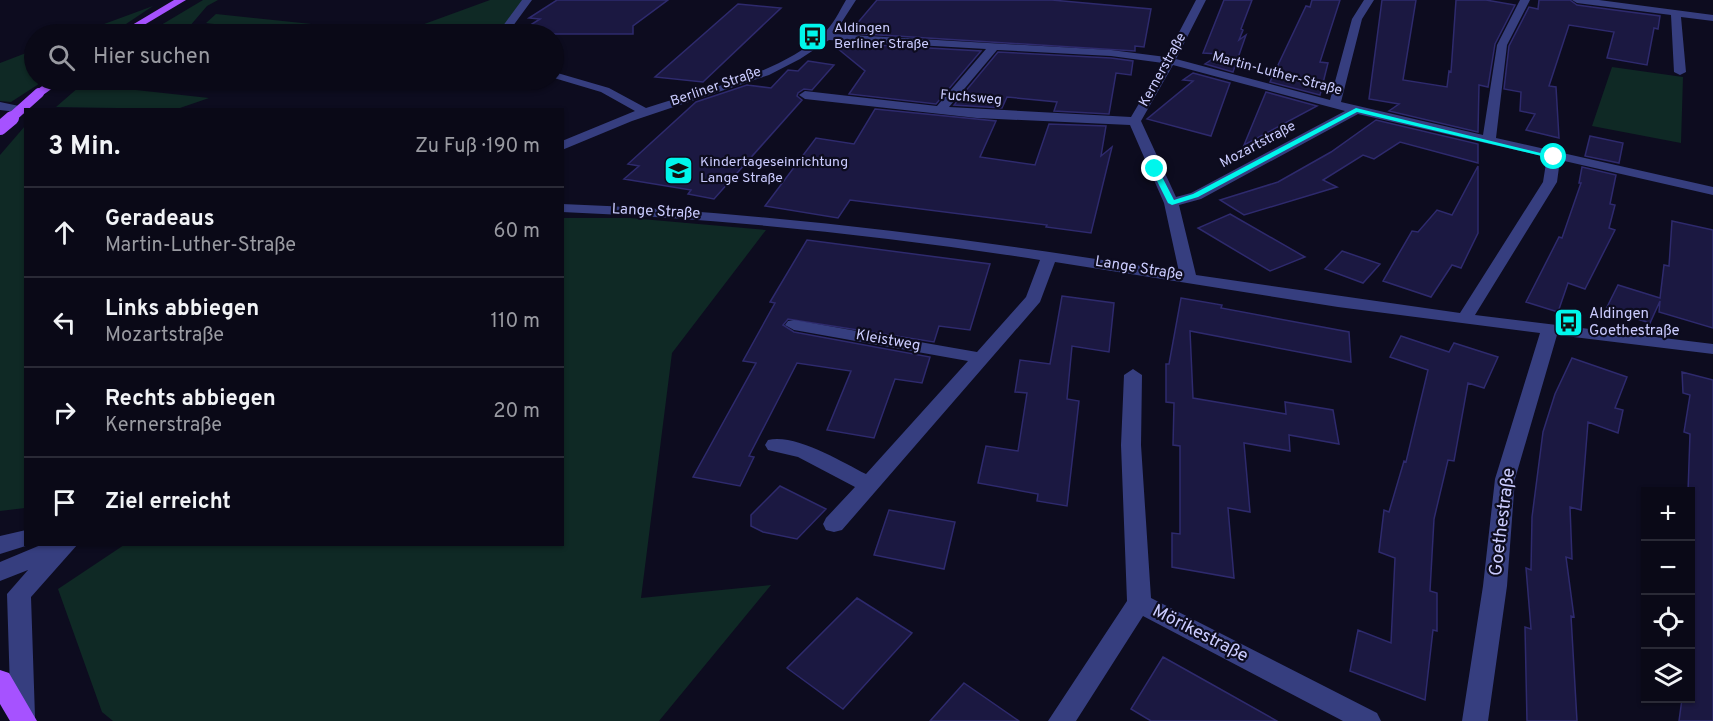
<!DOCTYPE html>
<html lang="de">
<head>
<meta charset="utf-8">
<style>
	:root { --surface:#0a0917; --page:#181724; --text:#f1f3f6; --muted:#999aa1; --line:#2a2a36 }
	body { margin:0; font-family:Overpass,sans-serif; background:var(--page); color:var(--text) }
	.controls { position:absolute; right:18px; bottom:18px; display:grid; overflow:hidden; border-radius:0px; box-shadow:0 2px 4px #0004 }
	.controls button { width:54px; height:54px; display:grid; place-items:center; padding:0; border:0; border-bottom:2px solid var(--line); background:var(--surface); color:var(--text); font:30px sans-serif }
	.stop { position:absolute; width:18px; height:18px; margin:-14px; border:4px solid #00f6ec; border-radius:50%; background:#fff }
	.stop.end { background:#00f6ec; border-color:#fff; box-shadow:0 2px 6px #0008 }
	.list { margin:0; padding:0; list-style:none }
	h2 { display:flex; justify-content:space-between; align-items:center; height:78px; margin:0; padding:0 24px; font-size:26px }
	h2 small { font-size:20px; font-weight:400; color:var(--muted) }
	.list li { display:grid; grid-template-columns:39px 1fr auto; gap:18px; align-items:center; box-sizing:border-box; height:90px; padding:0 24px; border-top:2px solid var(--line) }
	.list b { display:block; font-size:22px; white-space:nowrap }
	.list p { margin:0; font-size:20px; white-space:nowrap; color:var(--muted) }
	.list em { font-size:20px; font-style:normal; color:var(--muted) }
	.icon { flex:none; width:33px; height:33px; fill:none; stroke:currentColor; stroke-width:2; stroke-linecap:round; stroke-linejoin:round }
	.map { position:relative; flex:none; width:1713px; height:721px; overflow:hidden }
	.search { position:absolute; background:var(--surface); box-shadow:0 2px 4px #0004; left:24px; top:24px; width:540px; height:66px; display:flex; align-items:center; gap:15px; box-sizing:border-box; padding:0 21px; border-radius:33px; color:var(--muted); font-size:22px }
	.panel { position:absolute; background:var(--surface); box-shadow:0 2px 4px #0004; left:24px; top:108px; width:540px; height:438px; border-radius:0px }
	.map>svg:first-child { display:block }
	.green { fill:#0f2925 }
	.building { fill:#1b1841; stroke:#2e2a6d; stroke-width:1.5 }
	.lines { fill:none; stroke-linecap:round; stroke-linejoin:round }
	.minor { fill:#363e7f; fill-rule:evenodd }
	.major { fill:#a652ff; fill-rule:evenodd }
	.major-bridge-far1 { stroke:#a652ff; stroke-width:10 }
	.major-bridge { stroke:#a652ff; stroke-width:14 }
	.route { fill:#00f6ec }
	.labels { text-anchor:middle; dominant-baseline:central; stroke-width:4.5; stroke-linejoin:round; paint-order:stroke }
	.far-poi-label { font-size:14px; fill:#cbccff; stroke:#0d0c1f; text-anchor:start }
	.far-street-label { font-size:14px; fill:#cbccff; stroke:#0d0c1f }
	.street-label { font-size:15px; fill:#cbccff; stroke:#0d0c1f }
	.poi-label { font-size:15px; fill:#cbccff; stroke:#0d0c1f; text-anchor:start }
	.near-street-label { font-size:18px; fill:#cbccff; stroke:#0d0c1f }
</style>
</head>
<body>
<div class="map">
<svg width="1713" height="721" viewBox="0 0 1713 721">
	<rect width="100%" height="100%" fill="#0d0c1f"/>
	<path class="green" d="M203 0H218L207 6 183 34H146Z
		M490 0H523L498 34H397Z
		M153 6 111 34H77Z
		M216 14 388 32 381 34H292L206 23Z
		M34 50V80H45L11 102 0 101V63Z
		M1612 67 1683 77 1681 143 1592 126Z
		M87 80H145L136 90 209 98 177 109 56 107Z
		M387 80H463L454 89Z
		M25 126V508L0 511V155Z
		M563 218H630L766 230 672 353 641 598 771 585 659 721H113L102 712 58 589 124 545 562 544Z"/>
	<path class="building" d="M557 0H668L633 26V34H554L521 31 540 19 529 18Z
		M877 0H1052L1151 9 1144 47 1135 46V51L849 33Z
		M1224 0H1252L1241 29 1243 30 1239 40 1246 35 1233 72 1205 64 1220 54 1203 53Z
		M1312 0H1340L1320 62 1328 63 1320 95 1270 82 1306 6 1310 7Z
		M1382 0H1416L1403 80 1447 87 1449 71 1451 72 1456 0H1486L1515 5 1495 44 1488 87 1479 85 1478 132 1389 111 1399 104 1369 99Z
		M1539 0H1570L1577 5 1660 16 1658 29 1654 28 1647 65 1607 58 1614 32 1569 25 1549 86 1556 87 1559 138 1526 130 1535 114 1520 111 1521 92 1504 89 1509 46 1529 7 1538 9Z
		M738 4 781 8 703 82 655 77Z
		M841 43 981 51 936 104 849 94 865 71 837 48Z
		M998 52 1111 58 1133 61 1131 75 1116 73 1109 114 1054 111 1057 102 1007 97 1002 108 954 105Z
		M808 61 834 65 812 90 804 89 798 93 797 96 802 100 714 199 688 194 691 190 624 179 639 166 628 164 696 102 747 85 771 88 788 70 798 71Z
		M1193 73 1230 83 1211 136 1147 119 1193 81 1183 80Z
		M1266 92 1317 106 1244 145Z
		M875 109 996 121 980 157 1035 165 1049 124 1106 126 1101 156 1112 147 1091 233 1046 227 1047 225 850 200 838 218 765 206 816 138 854 144Z
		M1376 120 1478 144V163L1400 142 1374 159 1363 155 1323 180 1337 187 1244 215 1220 200 1278 182 1331 152Z
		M1590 136 1623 143 1619 163 1585 156Z
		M1478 166V233L1461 268 1452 265 1431 297 1383 281 1412 231 1418 232 1437 210 1452 215Z
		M1582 167 1616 175 1610 204 1615 205 1609 228 1615 230 1585 289 1568 283 1558 312 1526 302 1559 237 1562 238 1581 183H1579Z
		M1230 214 1305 257 1270 271 1198 228Z
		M1672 221 1713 230V328L1659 312 1660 301 1650 323 1606 309 1618 285 1660 298 1664 265 1669 266Z
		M807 240 990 264 970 330 939 326 934 342 788 319 783 325 794 332 930 357 922 383 895 379 874 438 827 430 851 371 797 363 749 456 754 457 740 486 693 477 756 363 743 361 775 303 770 302Z
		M1342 251 1380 264 1363 283 1325 269Z
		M1062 296 1114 303 1109 352 1072 346 1067 399 1079 401 1067 506 1037 501 1038 494 978 483 986 446 1018 451 1027 393 1015 392 1020 360 1050 364Z
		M1181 298 1222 305 1221 308 1349 332 1351 362 1190 331 1193 398 1286 414 1285 402 1333 410 1339 444 1289 435 1290 451 1244 443 1250 512 1228 508 1234 578 1172 567V533L1180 534V446L1173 445 1174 403 1166 402V364H1169Z
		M1401 336 1449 352 1454 343 1498 357 1484 388 1468 383 1454 461 1448 460 1434 519 1430 591 1437 593V631L1433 630 1425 700 1350 671 1358 630 1391 643 1395 558 1379 552 1384 510 1389 512 1404 461 1406 462 1428 370 1390 357Z
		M1572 358 1627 377 1615 408 1623 410 1618 433 1588 422 1581 510 1570 507 1572 559 1566 557 1574 617 1571 616 1577 721H1527L1525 627 1531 629 1526 568 1531 570 1532 517 1543 432 1555 394Z
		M1682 372 1713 380V721H1679L1682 699H1690V492H1688L1690 434 1684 432 1690 395 1683 393Z
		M780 486 826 509 797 539 763 532 751 526V515Z
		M889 510 955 522 944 569 874 555Z
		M857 598 912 633 843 709 787 668Z
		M1163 657 1213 685 1277 721H1151L1131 709Z
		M964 683 1019 721H930Z"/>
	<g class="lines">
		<path class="minor" d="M522 0H532L507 34H497Z
			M846 0H856L834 34 1111 50 1166 57 1196 0H1206L1176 59 1330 100 1352 19 1364 0H1374L1362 19 1341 102 1483 135 1497 45 1520 0H1530L1507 45 1496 138 1713 187V195L1560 160 1557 182 1475 315 1713 344V354L1557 335 1515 479 1507 586 1488 721H1462L1483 586 1495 479 1540 333 1338 307 1055 262 1040 302 842 530 834 532 826 530 823 524 826 518 855 487 798 457 768 450 765 445 768 440C795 433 842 462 866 474L968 361 794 330 785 325 788 321 794 320 977 352 1026 297 1040 260C881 235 723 219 562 212V204C770 212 974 239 1179 272L1164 203 1130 125 977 118 805 99 799 95 805 91 937 106 986 49 829 40 800 59 769 75 632 121 562 150V141L635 111 601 92 554 78V72L609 88 646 108C704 89 776 76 823 34 833 25 839 12 846 0ZM997 50 1111 56 1163 63 1131 117 949 107ZM1173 65 1345 111 1191 193 1176 197 1141 121ZM1358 114 1547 157 1543 182 1460 313 1196 275 1179 205 1201 199Z
			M1572 0H1599L1713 15V21L1681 17 1686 72 1680 75 1674 72 1671 15 1577 3Z
			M0 102 38 110H26V113L0 110Z
			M1133 369 1142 375 1141 445 1151 598 1377 713 1381 721H1343L1143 616 1076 721H1048L1127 601 1121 445 1124 375Z
			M26 530V544H32L0 554V536Z
			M43 544H78L31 597 35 717 33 721H11L7 594 28 570 0 581V562Z"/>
		<path class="major" d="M174 0H186L129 34H117Z
			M51 80H64L43 95H35V91Z
			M0 670 9 673 37 721H10L0 704Z"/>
		<path class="major-bridge-far1" d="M10 119 39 93"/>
		<path class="major-bridge" d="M0 128 12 118"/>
	</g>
	<path class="route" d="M1356 108 1557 157 1554 159 1357 112 1198 197 1172 205 1168 203 1151 169 1157 167 1174 200 1193 194Z"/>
	<defs>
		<symbol id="bus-square" viewBox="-11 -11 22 22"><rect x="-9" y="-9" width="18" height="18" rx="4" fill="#00f6ec" stroke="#0d0c1f"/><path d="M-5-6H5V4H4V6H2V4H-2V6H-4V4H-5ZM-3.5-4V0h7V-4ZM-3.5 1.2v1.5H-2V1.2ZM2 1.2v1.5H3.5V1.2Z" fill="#111"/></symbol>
		<symbol id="school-square" viewBox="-11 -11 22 22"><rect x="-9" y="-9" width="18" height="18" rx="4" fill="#00f6ec" stroke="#0d0c1f"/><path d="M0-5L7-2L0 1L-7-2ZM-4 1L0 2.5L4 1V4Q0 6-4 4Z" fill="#111"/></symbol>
	</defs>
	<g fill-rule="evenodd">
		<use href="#bus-square" x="796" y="20" width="33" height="33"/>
		<use href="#school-square" x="662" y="154" width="33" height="33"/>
		<use href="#bus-square" x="1552" y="306" width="33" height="33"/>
	</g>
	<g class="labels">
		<g class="far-poi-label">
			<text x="834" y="28">Aldingen<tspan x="834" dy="16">Berliner Straße</tspan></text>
			<text x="700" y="162">Kindertageseinrichtung<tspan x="700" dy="16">Lange Straße</tspan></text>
		</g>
		<g class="far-street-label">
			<text transform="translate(1163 70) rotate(-61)">Kernerstraße</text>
			<text transform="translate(1277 74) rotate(15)">Martin-Luther-Straße</text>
			<text transform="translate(716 87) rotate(-19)">Berliner Straße</text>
			<text transform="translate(971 98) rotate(5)">Fuchsweg</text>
			<text transform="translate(1258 145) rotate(-28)">Mozartstraße</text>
		</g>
		<g class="street-label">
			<text transform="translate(656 212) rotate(3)">Lange Straße</text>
			<text transform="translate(1139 269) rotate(9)">Lange Straße</text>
			<text transform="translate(888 341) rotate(10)">Kleistweg</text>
		</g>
		<g class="poi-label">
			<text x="1589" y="314">Aldingen<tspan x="1589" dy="17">Goethestraße</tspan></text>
		</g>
		<g class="near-street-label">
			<text transform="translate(1503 522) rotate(-83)">Goethestraße</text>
			<text transform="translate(1200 634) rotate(27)">Mörikestraße</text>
		</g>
	</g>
</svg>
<div class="controls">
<button>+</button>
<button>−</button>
<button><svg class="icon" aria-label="locate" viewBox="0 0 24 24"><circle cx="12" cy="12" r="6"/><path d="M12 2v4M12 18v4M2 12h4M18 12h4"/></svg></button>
<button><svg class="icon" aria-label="layers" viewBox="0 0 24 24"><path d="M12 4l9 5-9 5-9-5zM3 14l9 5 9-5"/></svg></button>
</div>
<div class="stop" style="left:1554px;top:157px"></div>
<div class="stop end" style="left:1155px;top:169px"></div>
<div class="search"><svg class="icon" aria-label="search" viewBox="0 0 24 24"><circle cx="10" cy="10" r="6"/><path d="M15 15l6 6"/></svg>Hier suchen</div>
<section class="panel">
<h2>3 Min.<small>Zu Fuß · 190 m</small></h2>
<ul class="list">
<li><svg class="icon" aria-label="ahead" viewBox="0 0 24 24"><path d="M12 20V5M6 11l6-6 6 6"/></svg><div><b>Geradeaus</b><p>Martin-Luther-Straße</p></div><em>60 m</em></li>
<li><svg class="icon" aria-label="left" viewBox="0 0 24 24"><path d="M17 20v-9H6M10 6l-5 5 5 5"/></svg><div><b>Links abbiegen</b><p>Mozartstraße</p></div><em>110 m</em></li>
<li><svg class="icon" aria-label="right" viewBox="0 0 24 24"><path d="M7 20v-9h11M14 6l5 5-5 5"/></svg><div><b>Rechts abbiegen</b><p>Kernerstraße</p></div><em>20 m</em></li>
<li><svg class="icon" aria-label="arrive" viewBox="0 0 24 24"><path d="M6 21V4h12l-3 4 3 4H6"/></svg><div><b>Ziel erreicht</b></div></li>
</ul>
</section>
</div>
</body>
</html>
